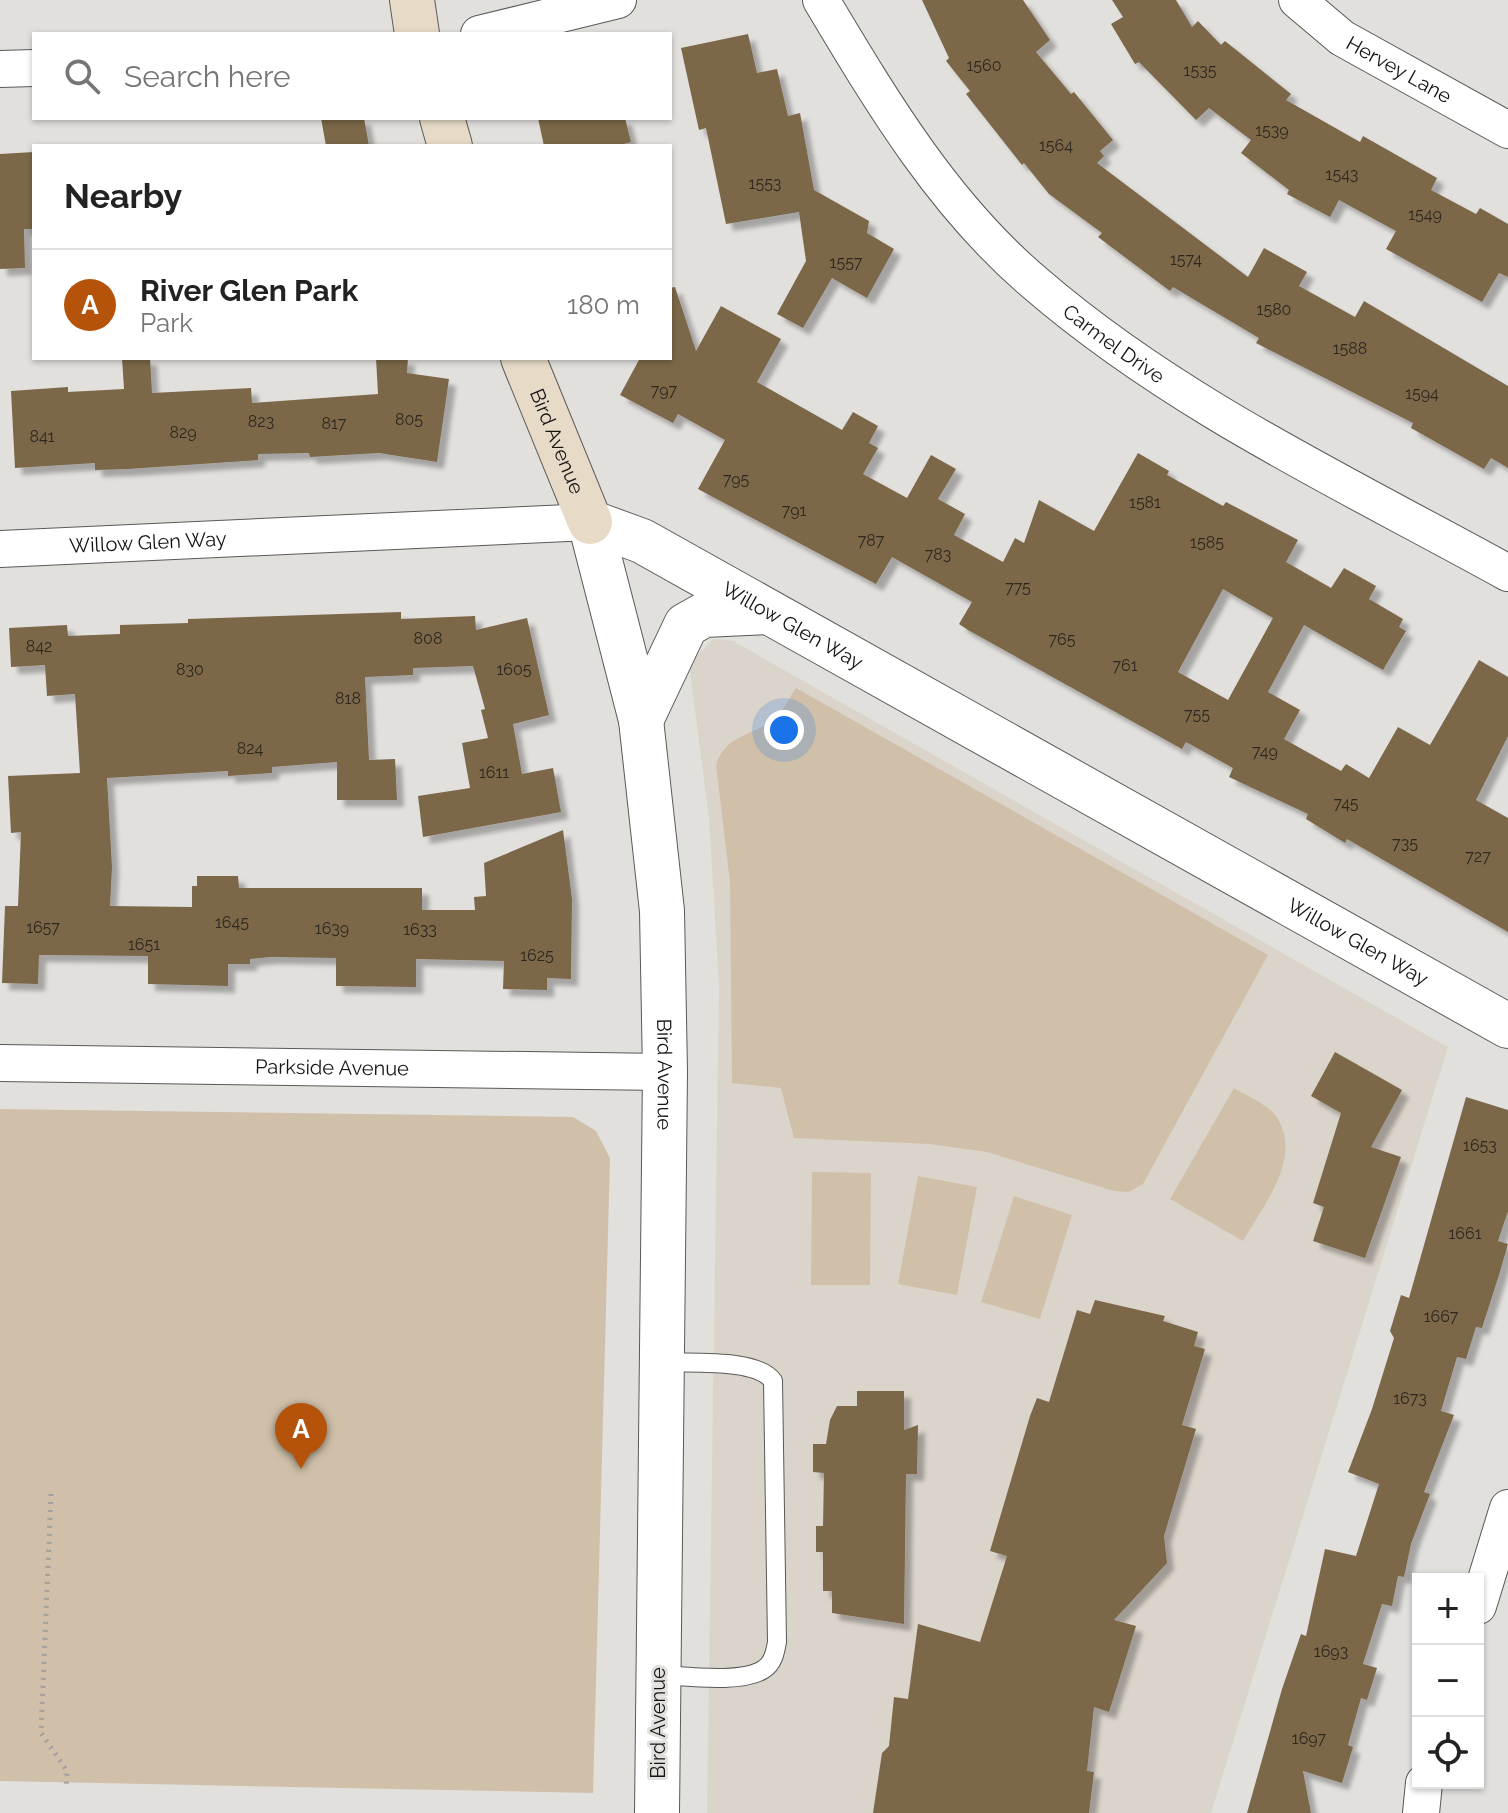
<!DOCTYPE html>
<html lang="en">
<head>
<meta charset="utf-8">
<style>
	:root { --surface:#fff; --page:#f6f6f6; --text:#222; --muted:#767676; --line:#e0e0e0; --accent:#b45309 }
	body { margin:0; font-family:Raleway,sans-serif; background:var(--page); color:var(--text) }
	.controls { position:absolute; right:24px; bottom:24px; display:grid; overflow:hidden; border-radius:0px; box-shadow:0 2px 6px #0004 }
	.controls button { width:72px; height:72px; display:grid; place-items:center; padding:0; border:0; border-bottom:2px solid var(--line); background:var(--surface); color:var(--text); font:40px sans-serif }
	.you { position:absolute; left:784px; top:730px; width:28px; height:28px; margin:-20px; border:6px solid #fff; border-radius:50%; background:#1a73e8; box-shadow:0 0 0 12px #1a73e833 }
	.badge { display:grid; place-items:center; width:52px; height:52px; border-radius:50%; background:var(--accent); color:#fff; font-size:26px; font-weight:700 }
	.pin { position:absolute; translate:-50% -66px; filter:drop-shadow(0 2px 4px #0008) }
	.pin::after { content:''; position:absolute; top:42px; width:28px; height:24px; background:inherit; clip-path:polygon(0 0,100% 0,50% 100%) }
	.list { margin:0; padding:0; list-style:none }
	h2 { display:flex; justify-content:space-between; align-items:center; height:104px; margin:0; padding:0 32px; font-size:34px }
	h2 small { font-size:26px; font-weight:400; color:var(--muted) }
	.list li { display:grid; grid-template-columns:52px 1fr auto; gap:24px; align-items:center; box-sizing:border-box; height:112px; padding:0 32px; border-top:2px solid var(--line) }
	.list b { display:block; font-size:30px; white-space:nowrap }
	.list p { margin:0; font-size:26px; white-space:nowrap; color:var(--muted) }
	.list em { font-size:26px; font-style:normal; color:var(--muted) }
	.icon { flex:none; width:44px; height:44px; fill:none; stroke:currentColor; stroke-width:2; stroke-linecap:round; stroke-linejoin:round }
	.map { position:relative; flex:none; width:1508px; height:1813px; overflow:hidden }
	.search { position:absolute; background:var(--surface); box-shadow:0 2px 6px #0004; left:32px; top:32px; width:640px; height:88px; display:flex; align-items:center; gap:20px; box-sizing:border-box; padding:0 28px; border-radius:0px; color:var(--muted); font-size:30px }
	.panel { position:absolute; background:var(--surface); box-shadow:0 2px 6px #0004; left:32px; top:144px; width:640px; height:216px; border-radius:0px }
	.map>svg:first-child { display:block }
	.built { fill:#dbd4cb }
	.green { fill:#d0c0a9 }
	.building { fill:#7b674a; fill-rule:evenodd; filter:url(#shadow) }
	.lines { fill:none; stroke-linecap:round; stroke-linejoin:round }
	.service-casing { stroke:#5a5956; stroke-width:20 }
	.minor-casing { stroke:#5a5956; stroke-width:38 }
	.tertiary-casing { stroke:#5a5956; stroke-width:46 }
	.secondary-casing { stroke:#5a5956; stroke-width:46 }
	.path { stroke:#a1a09e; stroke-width:5; stroke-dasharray:2 6; stroke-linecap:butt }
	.service { stroke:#fff; stroke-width:18 }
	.minor { stroke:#fff; stroke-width:36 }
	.tertiary { stroke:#fff; stroke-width:44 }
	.secondary { stroke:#e7dbc7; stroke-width:44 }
	.labels { text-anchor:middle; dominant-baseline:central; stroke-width:6; stroke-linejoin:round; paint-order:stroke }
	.number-label { font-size:16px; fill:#2e2820 }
	.street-label { font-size:20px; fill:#141312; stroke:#e1e0dd }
</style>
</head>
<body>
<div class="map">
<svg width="1508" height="1813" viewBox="0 0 1508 1813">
	<defs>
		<filter id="shadow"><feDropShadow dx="7" dy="7" stdDeviation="2" flood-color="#0004"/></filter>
	</defs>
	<rect width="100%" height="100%" fill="#e1e0dd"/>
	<path class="built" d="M713 639 733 641 1448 1047 1211 1813H707L719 986 709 819 689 664Z"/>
	<path class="green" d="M796 688 1268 955 1143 1184 1129 1192 1114 1191 987 1152 930 1144 794 1138 781 1088 732 1083 730 882 716 765C725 735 752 736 774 719 783 712 789 698 796 688Z
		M1234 1088C1248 1097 1271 1105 1279 1121 1301 1161 1262 1207 1243 1241L1170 1199Z
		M0 1109 573 1117 596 1131 610 1158 593 1793 0 1781Z
		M812 1172 871 1173 870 1285H811Z
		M918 1176 977 1187 957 1295 898 1284Z
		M1014 1196 1072 1215 1040 1319 981 1302Z"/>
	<path class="building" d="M922 0H1023L1050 40 1036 52 1071 94 1074 92 1113 140 1100 151 1104 156 1097 163 1248 277 1264 248 1307 272 1299 286 1355 317 1364 301 1508 386V468L1491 458 1484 469 1411 428 1413 423 1256 343 1259 338 1173 287 1170 291 1098 237 1102 233 1049 194 1024 163 1022 165 966 94 970 91 946 61 949 58Z
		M1112 0H1176L1192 27 1198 21 1221 45 1225 41 1291 94 1286 100 1360 142 1363 136 1437 178 1431 190 1476 214 1480 208 1508 224V277L1499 273 1482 302 1386 249 1396 231 1339 200 1330 217 1287 194 1289 190 1241 153 1251 140 1209 108 1196 120 1139 62 1135 64 1111 24 1123 17Z
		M748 34 757 73 777 69 788 116 800 113 814 190 869 221 867 233 894 249 867 298 832 278 803 328 777 314 806 261 799 212 726 224 706 128 699 130 681 48Z
		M321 118H364L369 146H326Z
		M538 118H625L631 142 616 146H544Z
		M34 152V229H24L25 268 0 269V154Z
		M675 287 696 351 721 306 781 339 757 382 842 430 853 412 878 426 869 443 878 448 863 474 907 498 931 455 956 469 938 499 965 514 954 535 1003 562 1015 538 1024 543 1039 500 1094 531 1138 453 1169 471 1167 475 1223 506 1226 502 1298 540 1286 562 1331 588 1344 568 1376 586 1369 599 1403 619 1399 627 1406 631 1383 670 1304 625 1268 692 1300 710 1284 739 1341 771 1346 764 1369 778 1398 727 1430 745 1479 660 1508 677V736L1476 800 1508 818V932L1347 839 1345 843 1306 819 1308 814 1229 777 1233 768 1186 742 1182 749 968 630 959 624 972 602 892 557 876 584 698 489 725 440 678 414 673 423 620 395 640 358H670V288ZM1223 589 1273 618 1228 700 1178 672Z
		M122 358H150L152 393 251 388 252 403 378 394 376 358H408L407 373 449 379 437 462 379 453 310 457 309 453 258 454V460L128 469 95 470V463L15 468 11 391 68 387V392L124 389Z
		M401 612V619L475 616 476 630 527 618 549 715 513 724 522 774 553 768 561 812 423 837 418 796 470 788 462 743 488 738 481 710 485 709 473 666 413 668V675L365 677 369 760 395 759 397 800H337V762L272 767V773L228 776V771L107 778 112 867 110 906 192 907V886H197V876H238L239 888H422V910H475L474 897 486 896 484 863 563 830 572 899 571 979 547 978V990L503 989 504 961 416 959V987L336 986V958L271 957 250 959V964H228V986L148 984V956L39 955 38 984 2 983 5 906H18L21 832 11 833 8 776 80 773 75 694 47 696 45 665 11 667 9 628 67 625 68 636 120 634V625L188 623V619Z
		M1335 1052 1402 1090 1371 1147 1401 1157 1365 1258 1313 1241 1324 1207 1313 1203 1341 1113 1311 1096Z
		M1466 1097 1508 1110V1211L1498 1241 1508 1244 1499 1275 1482 1328 1476 1327 1466 1359 1457 1357 1441 1411 1454 1415 1424 1492 1430 1494 1411 1544 1404 1577 1398 1576 1392 1606 1382 1604 1363 1664 1377 1668 1367 1700 1361 1698 1348 1745 1353 1747 1342 1783 1303 1771 1311 1813H1247L1282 1689 1301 1634 1306 1636 1325 1549 1356 1556 1379 1484 1348 1472 1372 1409 1394 1338 1390 1331 1401 1295 1409 1298Z
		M1095 1300 1165 1316 1163 1321 1198 1332 1194 1346 1205 1349 1182 1425 1196 1429 1164 1536 1167 1563 1114 1620 1136 1626 1109 1712 1094 1707 1087 1771 1094 1772 1089 1813H873L882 1753 889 1746 894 1697 908 1699 918 1624 980 1642 1007 1556 990 1551 1030 1416 1037 1398 1049 1402 1077 1310 1090 1314Z
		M857 1391H904V1430L918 1425 917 1474H906L904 1624 832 1613V1591H823V1552H816V1526H823L824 1473 813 1472V1444H826L830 1420 837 1406H857Z"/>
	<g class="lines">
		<defs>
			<path id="service" d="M658 1675C684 1676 743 1684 764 1669 773 1663 775 1653 777 1642L773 1381C757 1358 690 1364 662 1362"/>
			<g id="minor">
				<path id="s1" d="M821 0C882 102 943 205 1035 283 1175 404 1347 484 1508 573"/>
				<path id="s2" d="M1297 0 1342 38 1508 130"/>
				<path d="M479 34 618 0"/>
				<path d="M0 69 34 68"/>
				<path id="s3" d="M0 549 590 522"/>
				<path id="s4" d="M0 1063 665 1072"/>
				<path d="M1478 1606 1508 1508"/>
				<path d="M1421 1813 1424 1783"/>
			</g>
			<g id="tertiary">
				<path id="s5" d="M590 522 641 720 662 911 665 1072 657 1813"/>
				<path id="s6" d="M590 522 642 541 1508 1026"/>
				<path d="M641 720 686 625 704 615 768 612"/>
			</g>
			<g id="secondary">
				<path d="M412 0 417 34"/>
				<path d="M442 118 450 146"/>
				<path id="s7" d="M523 358 590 522"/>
			</g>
		</defs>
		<use href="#service" class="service-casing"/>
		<use href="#minor" class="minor-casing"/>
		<use href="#tertiary" class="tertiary-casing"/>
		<use href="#secondary" class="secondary-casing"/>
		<path class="path" d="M51 1494 41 1733 67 1771 66 1789"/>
		<use href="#service" class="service"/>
		<use href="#minor" class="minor"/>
		<use href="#tertiary" class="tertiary"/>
		<use href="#secondary" class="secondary"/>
	</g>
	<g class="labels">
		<g class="number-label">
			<text x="984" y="65">1560</text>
			<text x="1200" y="70">1535</text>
			<text x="1272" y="130">1539</text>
			<text x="1056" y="145">1564</text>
			<text x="1342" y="174">1543</text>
			<text x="765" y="183">1553</text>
			<text x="1425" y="214">1549</text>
			<text x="1186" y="259">1574</text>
			<text x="846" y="262">1557</text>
			<text x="1274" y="309">1580</text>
			<text x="1350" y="348">1588</text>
			<text x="664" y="390">797</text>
			<text x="1422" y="393">1594</text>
			<text x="409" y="419">805</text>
			<text x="261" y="421">823</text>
			<text x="334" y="423">817</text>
			<text x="183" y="432">829</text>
			<text x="42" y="436">841</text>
			<text x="736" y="479">795</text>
			<text x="1145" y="502">1581</text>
			<text x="794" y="510">791</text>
			<text x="871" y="540">787</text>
			<text x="1207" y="542">1585</text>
			<text x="938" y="554">783</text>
			<text x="1018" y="587">775</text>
			<text x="428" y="638">808</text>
			<text x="1062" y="639">765</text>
			<text x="39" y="646">842</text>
			<text x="1125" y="665">761</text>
			<text x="190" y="669">830</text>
			<text x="514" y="669">1605</text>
			<text x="348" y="698">818</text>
			<text x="1197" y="714">755</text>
			<text x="250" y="748">824</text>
			<text x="1265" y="751">749</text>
			<text x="494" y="772">1611</text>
			<text x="1346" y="803">745</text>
			<text x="1405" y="843">735</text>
			<text x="1478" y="856">727</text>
			<text x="232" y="922">1645</text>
			<text x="43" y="927">1657</text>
			<text x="332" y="928">1639</text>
			<text x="420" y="929">1633</text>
			<text x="144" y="944">1651</text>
			<text x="537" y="955">1625</text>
			<text x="1480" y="1145">1653</text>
			<text x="1465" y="1233">1661</text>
			<text x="1441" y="1316">1667</text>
			<text x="1410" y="1398">1673</text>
			<text x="1331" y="1651">1693</text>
			<text x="1309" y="1738">1697</text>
		</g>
		<g class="street-label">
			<text stroke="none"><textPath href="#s2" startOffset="124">Hervey Lane</textPath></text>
			<text stroke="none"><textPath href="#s1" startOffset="456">Carmel Drive</textPath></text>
			<text stroke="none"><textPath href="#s7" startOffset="90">Bird Avenue</textPath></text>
			<text stroke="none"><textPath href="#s3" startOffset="148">Willow Glen Way</textPath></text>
			<text stroke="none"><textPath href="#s6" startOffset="228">Willow Glen Way</textPath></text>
			<text stroke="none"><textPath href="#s6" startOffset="876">Willow Glen Way</textPath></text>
			<text stroke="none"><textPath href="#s4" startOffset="332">Parkside Avenue</textPath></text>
			<text stroke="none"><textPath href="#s5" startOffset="560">Bird Avenue</textPath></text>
			<text transform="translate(658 1723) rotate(-90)">Bird Avenue</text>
		</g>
	</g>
</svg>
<div class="controls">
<button>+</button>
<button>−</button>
<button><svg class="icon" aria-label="locate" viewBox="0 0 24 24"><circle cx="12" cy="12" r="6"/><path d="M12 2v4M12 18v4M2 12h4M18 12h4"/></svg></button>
</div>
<div class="you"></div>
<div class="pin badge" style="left:301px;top:1469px">A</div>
<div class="search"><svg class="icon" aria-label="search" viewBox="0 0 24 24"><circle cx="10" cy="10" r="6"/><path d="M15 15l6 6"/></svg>Search here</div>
<section class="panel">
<h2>Nearby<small></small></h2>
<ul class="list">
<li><span class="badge">A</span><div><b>River Glen Park</b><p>Park</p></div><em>180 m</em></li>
</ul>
</section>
</div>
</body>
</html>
